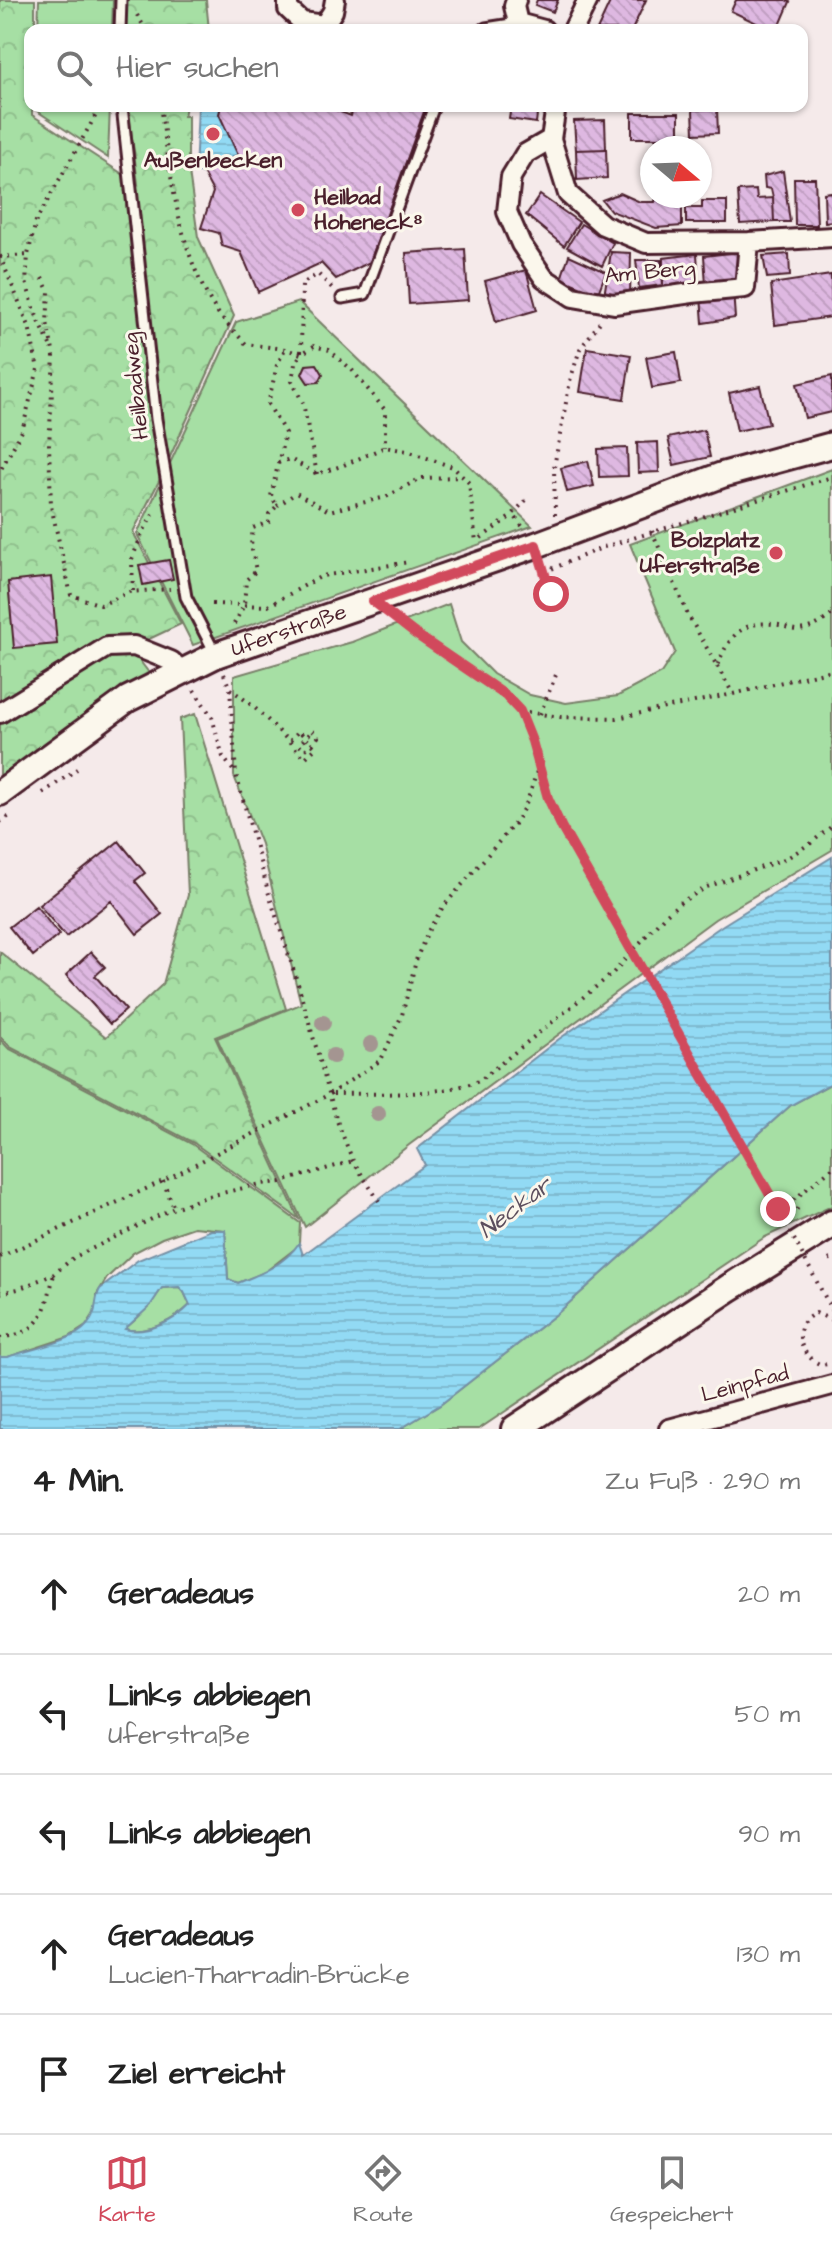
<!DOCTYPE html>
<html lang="de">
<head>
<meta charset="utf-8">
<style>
	:root { --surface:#fff; --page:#f6f6f6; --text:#222; --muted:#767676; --line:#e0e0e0; --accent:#d1495b }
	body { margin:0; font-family:"Architects Daughter",sans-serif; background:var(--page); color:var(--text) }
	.compass { position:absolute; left:640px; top:136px; width:72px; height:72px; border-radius:50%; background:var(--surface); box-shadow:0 2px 6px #0004; rotate:109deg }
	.stop { position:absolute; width:24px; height:24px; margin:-18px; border:6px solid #d1495b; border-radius:50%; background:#fff }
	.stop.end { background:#d1495b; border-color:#fff; box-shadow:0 2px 8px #0008 }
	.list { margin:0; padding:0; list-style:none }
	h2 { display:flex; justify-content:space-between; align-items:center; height:104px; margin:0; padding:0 32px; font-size:34px }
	h2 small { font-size:26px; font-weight:400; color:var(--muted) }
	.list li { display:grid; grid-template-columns:52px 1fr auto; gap:24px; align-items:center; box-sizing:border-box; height:120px; padding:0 32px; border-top:2px solid var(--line) }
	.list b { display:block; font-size:30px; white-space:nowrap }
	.list p { margin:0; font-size:26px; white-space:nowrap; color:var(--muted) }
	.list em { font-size:26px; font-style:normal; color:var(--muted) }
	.icon { flex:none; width:44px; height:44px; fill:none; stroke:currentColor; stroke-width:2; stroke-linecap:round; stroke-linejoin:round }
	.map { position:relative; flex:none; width:832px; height:1429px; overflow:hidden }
	.search { position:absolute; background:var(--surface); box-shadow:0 2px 6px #0004; left:24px; right:24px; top:24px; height:88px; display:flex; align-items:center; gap:20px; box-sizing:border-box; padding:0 28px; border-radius:16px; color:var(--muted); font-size:30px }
	.sheet { height:704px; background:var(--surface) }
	nav { display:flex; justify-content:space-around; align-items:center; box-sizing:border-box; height:112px; border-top:2px solid var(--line); background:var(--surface); font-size:22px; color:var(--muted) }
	nav a { display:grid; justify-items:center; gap:4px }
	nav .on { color:var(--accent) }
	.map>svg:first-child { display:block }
	.green { fill:#a6dfa4; stroke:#787f68; stroke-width:2 }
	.forest { fill:url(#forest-crowns); stroke:#787f68; stroke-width:2 }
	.water { fill:url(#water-rules); stroke:#758fa4; stroke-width:2; fill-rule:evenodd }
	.building { fill:url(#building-back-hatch); stroke:#4a1f2b; stroke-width:2 }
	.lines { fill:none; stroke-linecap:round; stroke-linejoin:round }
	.service-casing { stroke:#4a1f2b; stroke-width:15 }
	.minor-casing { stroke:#4a1f2b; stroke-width:24 }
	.tertiary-casing { stroke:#4a1f2b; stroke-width:30 }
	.secondary-casing { stroke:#4a1f2b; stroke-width:32 }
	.path { stroke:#4a1f2b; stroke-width:4; stroke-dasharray:2 6; stroke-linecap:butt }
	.service { stroke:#fbf7ec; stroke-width:9 }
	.minor { stroke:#fbf7ec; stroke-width:18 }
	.tertiary { stroke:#fbf7ec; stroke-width:24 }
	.secondary { stroke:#fbf7ec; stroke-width:26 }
	.path-bridge { stroke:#4a1f2b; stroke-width:4; stroke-dasharray:2 6; stroke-linecap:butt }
	.tree { fill:#a49591 }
	.route { stroke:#d1495b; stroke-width:10 }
	.poi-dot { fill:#d1495b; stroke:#fbf7ec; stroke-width:3 }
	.labels { text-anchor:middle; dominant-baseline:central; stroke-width:6; stroke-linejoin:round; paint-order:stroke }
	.poi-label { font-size:22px; font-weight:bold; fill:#4a1f2b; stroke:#fbf7ec }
	.street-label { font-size:22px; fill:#4a1f2b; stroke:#fbf7ec }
	.water-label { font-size:24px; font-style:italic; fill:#5c4e5d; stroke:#fbf7ec }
</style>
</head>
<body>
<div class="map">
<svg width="832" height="1429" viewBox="0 0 832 1429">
	<defs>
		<pattern id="forest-crowns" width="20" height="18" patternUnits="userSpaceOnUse" patternTransform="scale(2)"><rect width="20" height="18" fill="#a6dfa4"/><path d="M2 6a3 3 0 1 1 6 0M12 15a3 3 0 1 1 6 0" fill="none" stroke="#90bf8d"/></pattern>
		<pattern id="water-rules" width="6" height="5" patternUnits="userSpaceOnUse" patternTransform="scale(2)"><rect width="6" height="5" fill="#92daf4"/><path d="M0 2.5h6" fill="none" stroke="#7fbbd1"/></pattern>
		<pattern id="building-back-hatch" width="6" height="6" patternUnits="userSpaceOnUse" patternTransform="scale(2)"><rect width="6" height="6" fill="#deb8e1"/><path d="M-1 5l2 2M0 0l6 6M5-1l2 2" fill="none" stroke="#c09ec1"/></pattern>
	</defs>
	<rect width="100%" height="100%" fill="#f5eaea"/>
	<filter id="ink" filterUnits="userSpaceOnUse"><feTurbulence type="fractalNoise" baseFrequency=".0125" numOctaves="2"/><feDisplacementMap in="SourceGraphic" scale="16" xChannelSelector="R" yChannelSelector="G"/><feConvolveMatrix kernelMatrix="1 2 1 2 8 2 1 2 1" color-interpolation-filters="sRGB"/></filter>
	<g filter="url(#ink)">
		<path class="green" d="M39 0H113L112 30H38Z
			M37 106H110L108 158 37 111Z
			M299 302 532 526 193 645 137 534 236 322Z
			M832 469V850L715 919 409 1145 305 1227 217 1038 301 1004 261 844 234 776V676L352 642 449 604 461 642 493 674 530 695 566 703 618 696 661 673 675 652 630 544Z
			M0 1039 8 1048 192 1144 300 1223 299 1243 296 1248 265 1272 238 1283 228 1279 225 1230 194 1227 162 1238 133 1253 107 1278 97 1294V1309L86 1326 69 1337 8 1357H0Z
			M832 1083V1206L765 1237 479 1429H400L440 1405 559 1312 791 1105Z
			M179 1287 184 1292 190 1305C174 1321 146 1335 124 1329 140 1318 151 1304 162 1288Z"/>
		<path class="forest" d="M0 0H35V30H30V106H32V115L138 184 128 106H186L184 116H188V165L198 237 234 316 159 481 133 532 181 624 130 648 159 686 0 787Z
			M122 0H206L209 30H122Z
			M195 714 286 1009 215 1037 299 1219 194 1143 10 1047 0 1036V952L106 1037 163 984 188 895 180 719Z"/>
		<path class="water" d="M198 106H212L221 109 219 114 238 155 203 173H195Z
			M832 857V1083L791 1105 559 1312 440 1405 400 1429H0V1357H8C30 1349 73 1342 87 1325 99 1312 93 1301 100 1289L138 1260 211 1230H225L228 1279 238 1283C261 1274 285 1264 299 1243L303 1255 425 1165 417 1149 559 1039 723 925ZM179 1287 184 1292 190 1305C175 1321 146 1335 125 1329L150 1306 162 1288Z"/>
		<path class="building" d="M537 0H558L553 12 535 5Z
			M611 0H646L632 30H597Z
			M736 0H786L790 2 778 30H771L731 11Z
			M221 106H325L351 116 354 106H426L370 262 336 279 321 263 258 292 241 252 222 246 219 233 201 228 213 192 203 173 238 155 219 114Z
			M511 106H538L536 123 509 119Z
			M717 109 718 133 694 134 693 110Z
			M632 113H679V138H632Z
			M605 120 606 149 576 150 574 121Z
			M606 149 607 178 577 180 576 150Z
			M783 171 790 222H774L773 198 771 189 765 188 764 176Z
			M794 178H815L817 225H795Z
			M756 190 757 199 773 198 774 222 740 224 738 191Z
			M832 192V221L825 222 824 193Z
			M620 193 640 202H655L656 196H682V226L656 228 611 211 602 200Z
			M540 195 579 222 564 246 526 215Z
			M702 201H727V223H686V208H702Z
			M581 224 613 243 602 266 567 247Z
			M465 249 468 300 409 304 406 253Z
			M611 252 631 253 630 297 604 296Z
			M739 252 738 279 706 284 704 256Z
			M697 254 699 284 663 288V258Z
			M789 254 790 276 767 278 763 256Z
			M569 255 606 272 598 293 561 279Z
			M636 260H661L663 285 639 288Z
			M526 270 537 310 496 322 485 281Z
			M831 275 832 317 775 325 771 284Z
			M733 291 735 318 703 323 701 296Z
			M587 348 631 355 624 399 580 392Z
			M676 352 681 383 652 388 646 357Z
			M317 364 323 374 319 382 308 383 302 374 306 365Z
			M832 376V412L805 418 797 384Z
			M760 386 769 424 737 431 729 393Z
			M704 430 710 457 674 465 668 438Z
			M658 442 659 472 638 473 637 443Z
			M627 448 628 476 599 477 598 449Z
			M588 461 594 486 567 492 561 468Z
			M169 560 173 579 143 585 139 565Z
			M51 577 57 644 14 648 8 582Z
			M119 841 145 873 135 881 162 914 137 934 111 901 66 937 39 905Z
			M36 906 59 935 33 956 9 927Z
			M91 952 105 967 95 976 126 1010 110 1024 66 975Z"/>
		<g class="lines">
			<defs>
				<path id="service" d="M120 30 121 0
					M482 30 486 28 518 23
					M122 106 156 419 168 490 186 597 216 655
					M342 298 365 294 434 106"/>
				<path id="minor" d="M288 0V9L302 22 324 25 333 11 335 0
					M516 0 514 6 518 23 544 30
					M573 30 588 0
					M556 106 551 139 568 194 603 225 646 243 749 242 832 237
					M551 139 525 154 511 177 507 212 521 244 544 278 573 297 614 304 692 293 745 288 749 242
					M0 713 107 647 134 646 171 661 182 671
					M669 1429 832 1385"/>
				<g id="tertiary">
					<path id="s1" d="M0 793 128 699 216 655 536 545 722 475 832 445"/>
				</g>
				<path id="secondary" d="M515 1429 729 1288 832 1224"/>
			</defs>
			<use href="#service" class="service-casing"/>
			<use href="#minor" class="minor-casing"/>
			<use href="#tertiary" class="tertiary-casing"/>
			<use href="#secondary" class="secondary-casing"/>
			<path class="path" d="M137 15 146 30
				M160 106C171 173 177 247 214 307 222 320 235 332 246 344L285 349 301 354 314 346 329 350 352 370 385 410V447
				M0 256 29 326 38 369 22 431 0 471
				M0 257 28 255
				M42 278 49 292 47 322 54 356 49 445 51 506 71 595 101 605 129 592 170 589
				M50 345 35 312 26 282 28 255 36 221 101 106
				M278 463 290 459 317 474 344 465 385 447 407 451 453 467 469 483 476 542
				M317 474 303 403 292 381 295 364 301 354 302 284 318 274 332 288
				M277 506 296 493 329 511 386 497 421 478 462 477
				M555 515 554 467 570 381 580 349 600 322
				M522 526 513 514 528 498
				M652 531 687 613 717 666C729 636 743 618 779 625 785 626 791 630 797 630 811 629 822 623 832 614
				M481 538 513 515
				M542 565 544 572 604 547 832 477
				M544 572 555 606
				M133 591 132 559 142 534 155 511
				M212 604 268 606 322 576 409 562
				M395 618 505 695C529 719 530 737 538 769 544 789 553 809 562 828
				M234 624 244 605 246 580 256 571 251 545 253 528 269 522V514L277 506 271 496 285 433 268 404 277 365 285 349
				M717 666 733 694
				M224 674 230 689 236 774 268 891 299 987 337 1121 353 1161 379 1201
				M230 689C259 708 281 734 305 758L316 748 299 731 289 742
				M194 690 212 717 223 757 236 774
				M520 711 560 717 617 718 733 694 832 670
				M540 714 558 670
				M312 731 318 737 305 750 299 745Z
				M43 793 77 769
				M0 822 13 814
				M333 1094C381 1093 433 1097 479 1081L612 974 663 917 681 902 707 887 787 858 811 843 832 826
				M163 1181 174 1208
				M792 1204 798 1207 795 1213 790 1212 791 1202 832 1168
				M778 1209 790 1206
				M0 1257 163 1181 330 1094 381 1060 402 1015 417 957 428 931 443 907 515 823 527 802 538 768
				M829 1260 832 1258
				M0 1293 18 1289 54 1274 73 1258 174 1208 209 1196 261 1184 281 1182 353 1161
				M832 1320 816 1313C790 1324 798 1356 822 1365L832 1363
				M0 1337C42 1335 46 1309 54 1274"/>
			<use href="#service" class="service"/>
			<use href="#minor" class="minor"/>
			<use href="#tertiary" class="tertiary"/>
			<use href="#secondary" class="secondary"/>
			<path class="path-bridge" d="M562 828 778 1209 832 1310
				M790 1206 792 1204"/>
		</g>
		<g class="tree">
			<circle cx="323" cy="1023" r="8"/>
			<circle cx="371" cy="1044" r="8"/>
			<circle cx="333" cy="1056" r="8"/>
			<circle cx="378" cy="1114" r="8"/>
		</g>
	</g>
	<g class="lines" filter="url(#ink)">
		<path class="route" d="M551 594 536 545 373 601 414 633 505 695 520 711 532 741 548 798 562 828 778 1209"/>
	</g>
	<g class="poi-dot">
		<circle cx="213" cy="134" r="8"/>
		<circle cx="298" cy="210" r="8"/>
		<circle cx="776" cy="553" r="8"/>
	</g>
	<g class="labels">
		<g class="poi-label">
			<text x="213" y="160">Außenbecken</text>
			<text x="314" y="197" text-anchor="start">Heilbad<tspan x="314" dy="25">Hoheneck⁸</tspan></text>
			<text x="760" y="540" text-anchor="end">Bolzplatz<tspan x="760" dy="25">Uferstraße</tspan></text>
		</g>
		<g class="street-label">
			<text transform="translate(650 272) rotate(-5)">Am Berg</text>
			<text transform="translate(136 386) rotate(-96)">Heilbadweg</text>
			<text stroke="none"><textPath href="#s1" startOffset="334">Uferstraße</textPath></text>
			<text transform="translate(745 1384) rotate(-15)">Leinpfad</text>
		</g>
		<g class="water-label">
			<text transform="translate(515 1208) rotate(-37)">Neckar</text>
		</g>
	</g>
</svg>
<svg class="compass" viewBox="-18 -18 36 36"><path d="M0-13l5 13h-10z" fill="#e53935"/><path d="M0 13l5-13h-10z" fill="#767676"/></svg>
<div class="stop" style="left:551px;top:594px"></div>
<div class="stop end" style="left:778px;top:1209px"></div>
<div class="search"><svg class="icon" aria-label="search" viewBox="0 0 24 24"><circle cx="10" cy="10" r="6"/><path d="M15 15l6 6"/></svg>Hier suchen</div>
</div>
<section class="sheet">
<h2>4 Min.<small>Zu Fuß · 290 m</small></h2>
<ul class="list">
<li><svg class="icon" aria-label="ahead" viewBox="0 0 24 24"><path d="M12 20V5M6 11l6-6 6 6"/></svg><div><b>Geradeaus</b></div><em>20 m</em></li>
<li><svg class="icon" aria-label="left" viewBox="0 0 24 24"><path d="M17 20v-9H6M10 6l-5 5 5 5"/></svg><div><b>Links abbiegen</b><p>Uferstraße</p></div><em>50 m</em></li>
<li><svg class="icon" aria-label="left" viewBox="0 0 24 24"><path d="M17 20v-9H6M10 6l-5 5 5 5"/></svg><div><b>Links abbiegen</b></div><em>90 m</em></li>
<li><svg class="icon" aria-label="ahead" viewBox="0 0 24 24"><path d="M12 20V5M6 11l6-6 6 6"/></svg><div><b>Geradeaus</b><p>Lucien-Tharradin-Brücke</p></div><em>130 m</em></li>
<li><svg class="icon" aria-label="arrive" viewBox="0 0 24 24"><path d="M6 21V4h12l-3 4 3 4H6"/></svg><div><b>Ziel erreicht</b></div></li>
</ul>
</section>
<nav>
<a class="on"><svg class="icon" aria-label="map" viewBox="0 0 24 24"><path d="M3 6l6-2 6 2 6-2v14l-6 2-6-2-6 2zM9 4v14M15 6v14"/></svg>Karte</a>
<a><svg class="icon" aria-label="directions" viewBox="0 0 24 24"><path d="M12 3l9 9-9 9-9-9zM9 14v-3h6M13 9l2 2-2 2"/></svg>Route</a>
<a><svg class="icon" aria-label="saved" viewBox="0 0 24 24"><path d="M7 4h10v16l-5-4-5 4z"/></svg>Gespeichert</a>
</nav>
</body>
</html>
